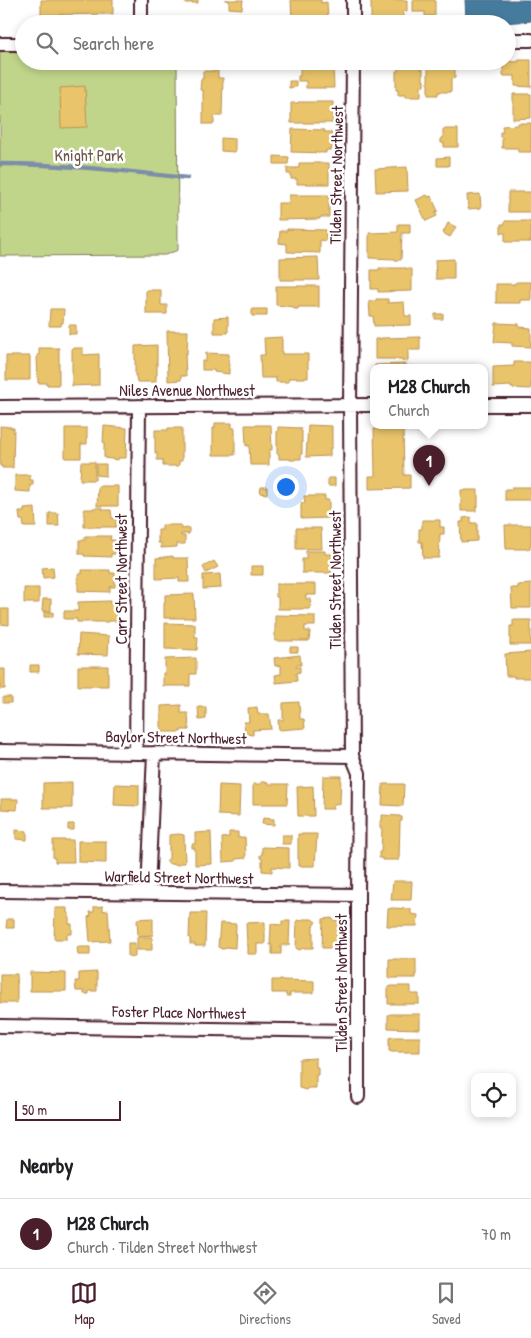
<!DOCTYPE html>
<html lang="en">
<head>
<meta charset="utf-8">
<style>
	:root { --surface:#fff; --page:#f6f6f6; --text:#202124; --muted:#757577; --line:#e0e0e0; --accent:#4a1f2b }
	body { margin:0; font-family:"Patrick Hand",sans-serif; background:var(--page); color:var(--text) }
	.controls { position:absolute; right:15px; bottom:15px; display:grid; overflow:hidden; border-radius:10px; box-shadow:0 2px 8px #0003 }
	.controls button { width:45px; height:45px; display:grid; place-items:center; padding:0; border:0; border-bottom:1px solid var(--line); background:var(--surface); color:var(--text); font:25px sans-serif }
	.scale { position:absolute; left:15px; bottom:12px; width:106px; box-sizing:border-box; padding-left:5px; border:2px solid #4a1f2b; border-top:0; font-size:14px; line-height:18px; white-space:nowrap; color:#4a1f2b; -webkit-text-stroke:4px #fff; paint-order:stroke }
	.you { position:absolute; left:285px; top:486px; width:18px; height:18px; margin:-12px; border:4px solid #fff; border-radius:50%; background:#1a73e8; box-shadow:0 0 0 8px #1a73e833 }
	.badge { display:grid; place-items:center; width:32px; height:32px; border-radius:50%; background:var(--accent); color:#fff; font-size:16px; font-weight:700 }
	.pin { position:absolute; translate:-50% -41px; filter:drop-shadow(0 1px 2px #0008) }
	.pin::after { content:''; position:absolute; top:26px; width:18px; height:15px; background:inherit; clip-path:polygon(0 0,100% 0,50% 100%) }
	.popup { position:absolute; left:370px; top:364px; width:118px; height:65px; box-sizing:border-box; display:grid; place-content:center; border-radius:10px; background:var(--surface); filter:drop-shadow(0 1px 4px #0005); font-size:16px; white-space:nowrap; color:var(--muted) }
	.popup b { font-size:19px; color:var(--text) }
	.popup::after { content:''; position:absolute; left:50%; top:100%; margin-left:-10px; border:10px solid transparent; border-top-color:var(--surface) }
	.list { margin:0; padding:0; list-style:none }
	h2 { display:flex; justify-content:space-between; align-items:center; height:65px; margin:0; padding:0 20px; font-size:21px }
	h2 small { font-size:16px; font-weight:400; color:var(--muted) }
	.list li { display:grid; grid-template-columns:32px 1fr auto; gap:15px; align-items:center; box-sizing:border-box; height:70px; padding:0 20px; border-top:1px solid var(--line) }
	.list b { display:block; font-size:19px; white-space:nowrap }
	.list p { margin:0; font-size:16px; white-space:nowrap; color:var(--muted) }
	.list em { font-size:16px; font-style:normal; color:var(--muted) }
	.icon { flex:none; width:28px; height:28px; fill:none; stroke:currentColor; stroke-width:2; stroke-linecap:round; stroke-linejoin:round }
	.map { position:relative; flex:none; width:531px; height:1133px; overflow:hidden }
	.search { position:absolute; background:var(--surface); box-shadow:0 2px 8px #0003; left:15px; right:15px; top:15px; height:55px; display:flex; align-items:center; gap:12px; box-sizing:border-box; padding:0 18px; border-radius:28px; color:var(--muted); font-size:19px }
	.sheet { height:135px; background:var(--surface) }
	nav { display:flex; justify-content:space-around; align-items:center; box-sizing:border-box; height:70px; border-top:1px solid var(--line); background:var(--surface); font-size:14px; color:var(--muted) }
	nav a { display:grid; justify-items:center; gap:2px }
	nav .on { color:var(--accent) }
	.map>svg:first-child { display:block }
	.park { fill:#c1d58a; stroke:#867a5a }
	.homes { fill:#e9c46a; stroke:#b99257 }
	.public { fill:#457b9d; stroke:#465f7b }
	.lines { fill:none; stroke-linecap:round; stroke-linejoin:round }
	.stream { stroke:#7b8da9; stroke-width:4.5 }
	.minor-casing { stroke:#4a1f2b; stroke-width:16 }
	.minor { stroke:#fff; stroke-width:12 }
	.labels { text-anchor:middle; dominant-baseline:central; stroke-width:5; stroke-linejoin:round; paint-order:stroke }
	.park-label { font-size:16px; fill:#6e5648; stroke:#fff }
	.street-label { font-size:16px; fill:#4a1f2b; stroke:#fff }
</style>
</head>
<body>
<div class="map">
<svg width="531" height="1133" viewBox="0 0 531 1133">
	<rect width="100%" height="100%" fill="#fff"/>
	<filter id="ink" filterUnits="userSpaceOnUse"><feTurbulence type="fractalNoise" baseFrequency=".02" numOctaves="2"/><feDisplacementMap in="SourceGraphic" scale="10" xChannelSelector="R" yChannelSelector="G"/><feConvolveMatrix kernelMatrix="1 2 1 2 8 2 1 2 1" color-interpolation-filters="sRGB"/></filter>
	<g filter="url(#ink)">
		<path class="park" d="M0 51H24V61H177L178 250 165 255 0 256Z"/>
		<path class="homes" d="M41 0H113V14L41 15Z
			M185 0H198V3H185Z
			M225 0H243L242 9 229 8V0Z
			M291 0H321V3L327 2 328 19 292 20Z
			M371 0H407V11H403V18L395 19V23H371Z
			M413 0H435V16H425V12H413Z
			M518 60H531V87L515 86V76H503V61L518 62Z
			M398 62H420V69H423V80H424V86H421V97H405V95H398V90H396V71H398Z
			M300 64H333L334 88H306V81H298V76H300Z
			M437 64H455V78L451 79V92H438V95H428V66H437Z
			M203 71H218V78H223L222 116H214V124H203V90H200L201 79H203Z
			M289 81H296V87L289 88Z
			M85 86 87 127 61 128 60 88Z
			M513 94H531V118L513 119Z
			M298 102H333V123H291V103H298Z
			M518 123H531V152H518V148H502V137H500V132H503L502 126 518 125Z
			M292 129 325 130 324 132H332V150H326V153L291 152Z
			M443 129H458V147H444V143H441V138H443Z
			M221 138 235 139V152L221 151Z
			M274 156 289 157 288 164H274Z
			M449 157V166H437V158Z
			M299 163H329V184H297V179H291V174H287V168H299Z
			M407 167 408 191 376 192 375 169Z
			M508 192H531V212H508Z
			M480 194 481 208 468 209 467 195Z
			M289 195H329V217H320V219L278 220V203H289Z
			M427 195 428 197 431 196 438 211 435 212 437 216 426 221 416 200Z
			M505 221H531V242H505V233H501V224H505Z
			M448 223 456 227 450 237 443 233Z
			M398 224H410V233H402L401 260H395V259L369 258V233L398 232Z
			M287 229 326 230V241L320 240V253L287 252V244L279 243 280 231H287Z
			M318 257 319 280H280V258Z
			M454 259V279H436L435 260Z
			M379 268H407V269H412V291L378 292V289H371V270H379Z
			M517 282H531V300H520V303H496V284H515V283Z
			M276 286H319V307H298V309H294V307L276 305Z
			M146 290H161V305H167V314H146Z
			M376 299H388V303L404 302 405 316H411V325L374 326 373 316H370L369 301H376Z
			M50 309H64L63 323H61V326H49Z
			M252 309H267V316H252Z
			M435 314H443V319H435Z
			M228 317V333H214V318Z
			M496 323 519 324V327L531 328V347L512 346V343L494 342Z
			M69 325H76V334H69Z
			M167 331H188L187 354H185L186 376H181V380L168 381Z
			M282 337V354H308V378H289V382H276V378H261L260 355H265L264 338Z
			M420 337V350H408V361H402V359H375V339H381V338Z
			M157 345V375H156V382H137L136 376H135V346Z
			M39 348H59V385H47V383H38L37 355H39Z
			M72 348H83V355L99 354V385L72 386Z
			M206 353 229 354V374L214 372V370H202V361H206Z
			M6 356H30V380H6Z
			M514 362H531V389L511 388V386L493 387V367L514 366Z
			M406 364V366H414V367H375V365Z
			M215 423H232V428H235V455H213V428H215Z
			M245 425H271L272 450H269V465H250L249 445 246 446Z
			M308 425 332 426V448H330V456L306 457Z
			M0 426 11 427V428H14L13 468H2V466H0Z
			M104 426 127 428 126 458H118V460L104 458V442H103Z
			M278 427 301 428V431H302V454H301V459H295V460H290V459H279V454H277V431H278Z
			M65 428H87V444H81V458H65Z
			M168 428H182V461H179V466H163V460H157V453H155V430H168Z
			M403 428 404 475H410V488L369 489V476H375L374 429Z
			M81 462H95V480H80Z
			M96 464H106V476L96 475Z
			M15 475H30V480H33V485H30V492L15 491Z
			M328 478H335V486H328Z
			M98 486H118V506H97Z
			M261 487H267V494L260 493Z
			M512 487H531V500H505V489H512Z
			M461 490H478V507H476V511H461Z
			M304 496H325V500H329V518L301 519V503H305Z
			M35 508 36 527H24L23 520H20L19 512H24V509Z
			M93 508H103V510H111L112 518H116V527H84V509H93Z
			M49 513H58L59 526H49Z
			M471 517V523H477V541L461 542 460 522H463V518Z
			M422 520H440V527H444V534H440L439 558H423L422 542H419V529H422Z
			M162 525H181V529L189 528V534H181V536H185V544H177V547L161 548V543H158V530H162Z
			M505 525H531V545H530V549H506Z
			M296 528H321L322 549H296Z
			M85 536H111L110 540H115V554H111V557L84 556V554H79V540H85Z
			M306 551H325V554H332V573H302V559H306Z
			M173 556V558H188L189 582H179V578L156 579V558Z
			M214 561 218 567 206 573 203 567Z
			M251 566H263V575H251Z
			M53 567 54 577 43 578 42 568Z
			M82 570H110V573H115V587H110V592L78 591V574H82Z
			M220 574 221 588 203 589V575Z
			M276 584H316V595H306V599H311L310 609H278V597H276Z
			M531 584V608H512L511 588H518V585Z
			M24 588H39V603H24Z
			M194 594 195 618H164V603H165V595Z
			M43 599H51V611H42Z
			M110 601V604H117V621H109V622H77V619H64V611H78V602Z
			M1 609H9V625L1 624Z
			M44 612H53V617H44Z
			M275 615 315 616V626H305V631H310L309 641H275Z
			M513 620H531V645H510V626H513Z
			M165 623 195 624V637H198L197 650 165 649Z
			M79 634 109 636 108 655 78 654Z
			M290 647H298V652H290Z
			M531 652V678H514V676H506L505 654Z
			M300 655 301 665H296V667H300V672L296 673 297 681 276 683 275 675 281 674V665L275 666 274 658Z
			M196 658V674H190V686H163V673H165V659Z
			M30 665H39V672H30Z
			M78 666H108V686H78Z
			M0 669H5V689H0Z
			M3 697H11V703H3Z
			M299 702 300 719H304L305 728 279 730 278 720H283V703Z
			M181 705V713H188L189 730H181V732H161V706Z
			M198 707H206V719L199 720Z
			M257 707 258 714H269L271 729 253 730V735L245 734 244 722H249L248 708Z
			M323 776H341L340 804H333V809H322Z
			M72 782V808H43V783Z
			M261 782H268V784H288L287 804H253V784H261Z
			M115 784 139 785V806L114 805Z
			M383 784H404L403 806 382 805Z
			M219 785 240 786 239 816 218 815Z
			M313 786 314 816H298L297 787Z
			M1 799H18L17 810 1 809Z
			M382 815 400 816V817H402V821H400L399 860H382V858H379V852H381L382 828H380V821H382Z
			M263 818 274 819V825L262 824Z
			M68 824H74V830H68Z
			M16 830 27 831V840L16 839Z
			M211 832 212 864 195 865V848H192V844H195V833Z
			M229 832H238V838L245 837 246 858 236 859V861L223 862 222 838 229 837Z
			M179 834 184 835 185 863H180L179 865 170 864 166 861 169 858V835Z
			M298 834H317L315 866H299V859H298Z
			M282 835H291V844H282Z
			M53 840H73L74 862H55V858H53Z
			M78 841H106V863L78 862Z
			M262 847 289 848V868L272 867V872L262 871V858H260V855H262Z
			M393 881H412L411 900H391Z
			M103 906V911L108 910 110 941 90 942 88 917 91 916 90 912H94V907Z
			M55 908H67V913H69V924H72V934H67V939H54Z
			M392 908 411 909V914L418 915 417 926H387L388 909Z
			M190 913H206L205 946H195V944H190V938H189Z
			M153 918V935L138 936 137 919Z
			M332 918 333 920 339 921V948H336L335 950H332L331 948H322L323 919Z
			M7 919H14V928H6Z
			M303 919H312L316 922 313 926V948H304L299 950 296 948 297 920 302 921Z
			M282 921H290L289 945H281V954H272V945H270L271 924 282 925Z
			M265 922V944H257V954H248V945H247L246 923Z
			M220 923 236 924 235 948 226 947 224 949H222L218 947Z
			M137 937H152V950H137Z
			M128 943H135V957L128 956Z
			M77 947H90V955H78Z
			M389 959H416V978H389Z
			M30 972 66 973V991H30Z
			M97 972V991H89V994H84V991H76L75 981H79V973Z
			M0 974H17V1003H0Z
			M280 979H282V980L314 981V993H290V996H286V993H272V980H279Z
			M392 986H411V994H419V1004H388V987Z
			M391 1014H420V1029L388 1028V1015Z
			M391 1037H420V1052H391V1051H389V1038Z
			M316 1058V1067H318V1075H316V1088H308L306 1090 299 1088V1059Z"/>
		<path class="public" d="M465 0H531V21L487 24V16L478 17V20H474V22H470V19H466Z"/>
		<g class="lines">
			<path class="stream" d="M0 164C62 164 125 171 187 178"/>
			<defs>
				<path id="minor" d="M141 0V24
					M353 0V24
					M507 40H531
					M0 44H24
					M353 61 350 406 352 756 359 773 358 895V1097
					M484 405H531
					M0 407 374 405
					M0 751 352 756
					M136 753 139 406
					M0 891 358 895
					M148 892 154 753
					M0 1026 358 1031"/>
			</defs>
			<use href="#minor" class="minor-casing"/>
			<use href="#minor" class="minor"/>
		</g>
	</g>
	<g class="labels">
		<g class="park-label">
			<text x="89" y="155">Knight Park</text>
		</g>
		<g class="street-label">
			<text transform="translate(336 175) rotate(-89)">Tilden Street Northwest</text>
			<text x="187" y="390">Niles Avenue Northwest</text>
			<text transform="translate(121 579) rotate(-90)">Carr Street Northwest</text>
			<text transform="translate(335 580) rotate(-90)">Tilden Street Northwest</text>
			<text transform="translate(176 737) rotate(1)">Baylor Street Northwest</text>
			<text transform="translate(179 877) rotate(1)">Warfield Street Northwest</text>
			<text transform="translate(341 983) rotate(-90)">Tilden Street Northwest</text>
			<text transform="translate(179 1012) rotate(1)">Foster Place Northwest</text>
		</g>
	</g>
</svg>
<div class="controls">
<button><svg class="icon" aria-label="locate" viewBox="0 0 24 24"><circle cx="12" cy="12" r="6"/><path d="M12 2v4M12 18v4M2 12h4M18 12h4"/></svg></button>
</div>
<div class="scale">50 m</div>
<div class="you"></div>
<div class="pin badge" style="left:429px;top:486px">1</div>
<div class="popup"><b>M28 Church</b>Church</div>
<div class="search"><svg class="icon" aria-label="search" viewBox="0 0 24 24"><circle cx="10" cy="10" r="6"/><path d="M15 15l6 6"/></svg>Search here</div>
</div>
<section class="sheet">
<h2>Nearby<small></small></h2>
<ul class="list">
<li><span class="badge">1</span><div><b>M28 Church</b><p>Church · Tilden Street Northwest</p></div><em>70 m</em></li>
</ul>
</section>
<nav>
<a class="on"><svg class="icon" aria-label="map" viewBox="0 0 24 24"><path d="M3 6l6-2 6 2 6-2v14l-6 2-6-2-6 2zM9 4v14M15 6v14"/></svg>Map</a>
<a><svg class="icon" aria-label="directions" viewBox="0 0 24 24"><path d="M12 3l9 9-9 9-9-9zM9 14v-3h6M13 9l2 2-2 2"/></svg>Directions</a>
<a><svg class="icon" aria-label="saved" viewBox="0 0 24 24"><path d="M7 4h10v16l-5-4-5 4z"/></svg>Saved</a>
</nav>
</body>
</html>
